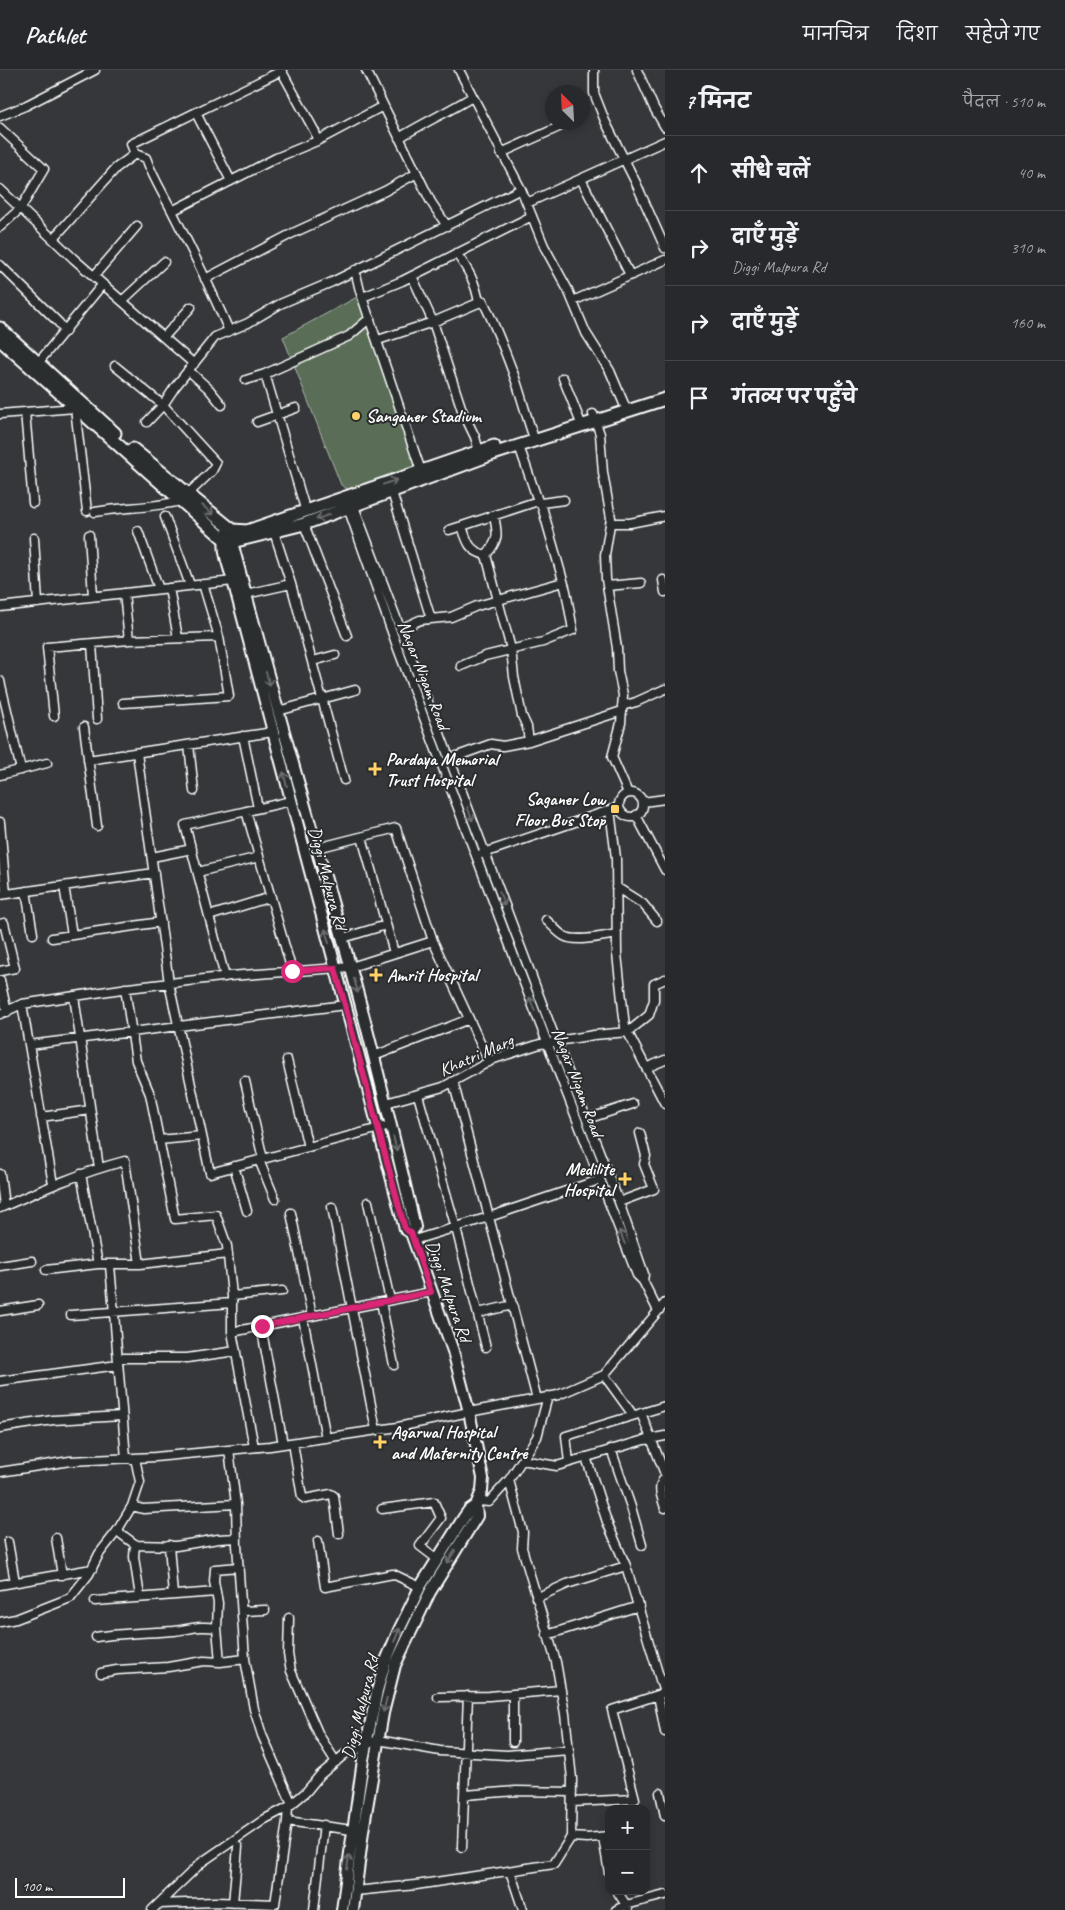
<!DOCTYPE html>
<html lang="hi">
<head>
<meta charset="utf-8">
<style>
	:root { --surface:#28292c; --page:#303134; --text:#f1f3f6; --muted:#a5a6a9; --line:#444548 }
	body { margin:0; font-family:Caveat,"Playpen Sans Deva",sans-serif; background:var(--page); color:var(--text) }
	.controls { position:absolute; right:15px; bottom:15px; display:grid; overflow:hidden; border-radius:10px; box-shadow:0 2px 8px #0003 }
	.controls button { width:45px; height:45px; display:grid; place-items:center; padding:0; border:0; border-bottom:1px solid var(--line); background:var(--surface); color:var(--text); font:25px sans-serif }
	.compass { position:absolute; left:545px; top:15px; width:45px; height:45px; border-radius:50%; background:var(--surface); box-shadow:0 2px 8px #0003; rotate:336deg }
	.scale { position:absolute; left:15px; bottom:12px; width:110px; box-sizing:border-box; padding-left:5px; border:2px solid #fff; border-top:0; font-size:14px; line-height:18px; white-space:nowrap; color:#fff; -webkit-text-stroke:4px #2a2d2e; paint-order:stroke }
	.stop { position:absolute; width:15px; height:15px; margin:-11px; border:4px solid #db2777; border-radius:50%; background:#fff }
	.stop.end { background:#db2777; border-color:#fff; box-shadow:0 1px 5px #0008 }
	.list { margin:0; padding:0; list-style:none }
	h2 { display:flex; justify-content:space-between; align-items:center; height:65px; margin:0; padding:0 20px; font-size:21px }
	h2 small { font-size:16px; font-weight:400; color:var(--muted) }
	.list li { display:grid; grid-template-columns:32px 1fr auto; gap:15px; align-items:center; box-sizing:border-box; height:75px; padding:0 20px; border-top:1px solid var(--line) }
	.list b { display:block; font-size:19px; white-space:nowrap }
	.list p { margin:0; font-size:16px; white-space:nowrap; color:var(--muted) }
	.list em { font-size:16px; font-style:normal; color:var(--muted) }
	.icon { flex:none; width:28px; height:28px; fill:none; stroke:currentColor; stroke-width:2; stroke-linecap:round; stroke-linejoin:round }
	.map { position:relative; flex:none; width:665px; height:1840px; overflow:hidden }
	header { display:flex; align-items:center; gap:30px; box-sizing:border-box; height:70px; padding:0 25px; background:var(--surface); border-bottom:1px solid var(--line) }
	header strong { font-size:24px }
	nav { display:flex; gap:28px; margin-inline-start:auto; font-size:18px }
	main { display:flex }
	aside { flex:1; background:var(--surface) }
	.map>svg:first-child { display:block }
	.grass { fill:#5a6d57; stroke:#acb6ab }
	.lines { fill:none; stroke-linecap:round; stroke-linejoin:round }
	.minor-casing { stroke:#fff; stroke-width:11 }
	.major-casing { stroke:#fff; stroke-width:14 }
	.highway-casing { stroke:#fff; stroke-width:15 }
	.minor { stroke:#2a2d2e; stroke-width:8 }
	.major { stroke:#2a2d2e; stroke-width:10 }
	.highway { stroke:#2a2d2e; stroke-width:11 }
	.oneway { stroke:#6a6c6d }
	.route { stroke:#db2777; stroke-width:6 }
	.poi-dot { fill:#ffd166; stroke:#2a2d2e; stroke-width:2 }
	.labels { text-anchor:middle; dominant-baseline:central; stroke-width:4; stroke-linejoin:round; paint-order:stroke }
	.poi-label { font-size:18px; font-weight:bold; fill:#fff; stroke:#2a2d2e; text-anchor:start }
	.street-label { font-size:18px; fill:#fff; stroke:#2a2d2e }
</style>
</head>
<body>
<header>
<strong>Pathlet</strong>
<nav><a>मानचित्र</a><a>दिशा</a><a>सहेजे गए</a></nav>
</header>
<main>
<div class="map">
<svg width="665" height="1840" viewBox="0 0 665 1840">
	<rect width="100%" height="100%" fill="#35373b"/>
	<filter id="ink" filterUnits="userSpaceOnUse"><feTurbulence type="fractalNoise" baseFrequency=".02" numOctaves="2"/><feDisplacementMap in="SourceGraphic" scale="10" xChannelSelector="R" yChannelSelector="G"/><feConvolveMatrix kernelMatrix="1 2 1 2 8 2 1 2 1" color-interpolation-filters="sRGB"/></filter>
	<g filter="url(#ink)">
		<path class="grass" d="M359 226 416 397 349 420 341 415 283 267Z"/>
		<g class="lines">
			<defs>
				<path id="minor" d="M281 0 315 62 317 71 383 36
					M366 0 431 132 447 156
					M459 0 521 119 544 176 568 220 586 263 610 301 627 341
					M594 0V23L605 51 636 113 665 178
					M637 0 654 38 665 57
					M196 43 231 111
					M0 46 25 36 95 0
					M0 58 44 99 21 138 0 157
					M399 68C423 53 448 42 472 27
					M501 83 570 52
					M581 109 630 205
					M0 119 74 189 194 294
					M527 133 665 71
					M172 141 276 88 317 71
					M53 169 116 98 135 84
					M456 183C468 199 476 213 479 233
					M0 195 59 253 65 262
					M355 200 360 221 421 401
					M94 206 137 156
					M412 206 433 252 462 340 475 367 479 381
					M205 209 293 163 385 121 417 103
					M363 227 402 211 532 146
					M122 231 164 192
					M573 231 665 190
					M229 261C212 221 193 182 173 143 164 125 153 108 146 88L135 84 131 74 281 1
					M164 267 191 237
					M378 270 433 252 483 231C494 253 503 276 512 300 521 323 526 347 535 371
					M38 293 102 215
					M115 296 163 335 216 393 212 401 188 424
					M188 300 209 319 222 335
					M563 308 582 356
					M246 310 265 304
					M75 338 87 441
					M25 342 33 433
					M0 344 75 338 77 336
					M593 344 600 364 603 403 611 448 605 485 606 509 617 578 618 601 623 625 621 653 612 687 628 723
					M147 352 163 335 175 317 215 267 248 253 280 234 332 212 521 119
					M257 352 296 338
					M392 422 431 549
					M352 431 560 981 619 1132 644 1204 643 1211
					M541 433 564 430
					M347 435 398 579 521 905 637 1205 643 1211 658 1241
					M95 442C123 437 152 438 180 431
					M306 442 265 304 349 266 370 248
					M165 447 190 515
					M611 453H630L665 446
					M304 454 347 566
					M449 460 462 456
					M138 461 159 519
					M274 462 291 514
					M89 465 93 526
					M34 468 38 533
					M486 485C499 470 498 465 494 446
					M663 510 665 522
					M607 516 641 513
					M169 518 178 568
					M124 523 129 570
					M246 524 291 514 344 710
					M0 537 233 511
					M400 559 420 550 451 547 477 536 563 512
					M92 574 97 649
					M313 591 335 585
					M461 596 485 586 543 572 573 560 566 521 541 433 538 431 519 376
					M0 611 21 700
					M123 633 229 626 219 567 203 514
					M622 636 636 632 665 619
					M278 641 355 620
					M54 646 47 577 129 570 219 567
					M84 657 97 756
					M243 666 258 738
					M529 671 622 641
					M189 675 194 721
					M137 683 169 913 210 1103 391 1055
					M449 689 491 674 503 676 529 671 527 657 522 646 514 607 511 579 486 485C469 481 467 472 462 456L538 431
					M88 690 273 662
					M0 705 47 693
					M619 735a12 12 0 1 1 24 0a12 12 0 1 1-24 0Z
					M643 732 665 729
					M610 740 616 788 617 884 625 957 665 1034
					M246 741 292 901
					M636 745 665 800
					M0 752 6 824
					M362 767 394 883
					M317 778 396 758 433 871 489 992
					M481 784 619 737
					M152 787 192 779
					M198 802 259 787
					M64 816 72 865
					M616 817 643 834 657 851
					M26 821 33 864
					M0 825 154 803
					M209 846 271 827
					M546 850C552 855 558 863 564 866 576 873 604 866 617 864
					M0 854 4 853 15 898 0 901
					M52 868 161 852
					M343 868 386 855
					M225 907 185 755 291 731
					M0 910 7 942
					M125 918 136 991 150 1024 175 1149 216 1145 227 1176 232 1226V1262L254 1377
					M74 926 99 1098
					M22 934 53 1114
					M0 944 22 934 128 918 230 906 351 897 433 871
					M29 975 345 935
					M374 986 469 949
					M287 990 308 1077
					M646 998 665 990
					M245 1011 263 1089
					M453 1011 537 1329
					M418 1025 456 1158 486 1277
					M386 1033 443 1017 494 989 540 974 594 965 628 962 649 945 654 930V914L665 909
					M41 1047 90 1040
					M587 1049 633 1034
					M159 1070 202 1066
					M259 1090 275 1129
					M234 1096 247 1141
					M0 1104 4 1136
					M81 1104 98 1194
					M368 1132 390 1230
					M619 1132 654 1119 644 1094 646 1086 640 1063
					M332 1137 376 1360
					M0 1138C41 1120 82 1102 125 1091L140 1194
					M291 1143 312 1246
					M414 1170 489 1147 599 1110
					M110 1195 126 1388
					M0 1196 32 1191
					M46 1200 98 1194H140L228 1184
					M232 1226 282 1221
					M381 1232 394 1295
					M0 1241 38 1235
					M478 1243 513 1235
					M71 1245 232 1233
					M303 1248 326 1368
					M261 1256 283 1374
					M232 1262 431 1222
					M118 1288H187L236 1281
					M604 1305 633 1345
					M0 1311 118 1295
					M641 1343 665 1404
					M0 1358 53 1350 122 1346
					M293 1373 302 1427 305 1429 331 1424 334 1426 339 1464
					M611 1379 631 1437 642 1475
					M229 1380 236 1434 237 1475 245 1589 254 1639 262 1665 292 1734
					M522 1390 557 1396 644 1370 665 1366
					M569 1392 566 1366 665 1336
					M0 1402 70 1391 155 1387 270 1376 398 1357 469 1342 558 1325 604 1305 665 1233
					M665 1408C656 1416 662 1428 665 1438
					M479 1431 489 1432 509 1410 537 1367 548 1326
					M132 1436 143 1439 236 1434
					M382 1439 434 1432 441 1448 420 1476 437 1489
					M117 1461 136 1475 176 1476 218 1469 237 1468
					M56 1468 62 1505
					M318 1471 325 1517 393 1504 420 1517
					M8 1472 15 1512
					M135 1474 134 1487 140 1527
					M169 1475 173 1525
					M0 1515 92 1499
					M536 1528 567 1514 626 1496
					M95 1531 216 1522
					M242 1541 265 1540
					M289 1548 288 1584 291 1601 319 1665 336 1692
					M0 1552 16 1549 70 1528 89 1504 99 1484 117 1461 132 1436 140 1412 135 1388
					M547 1565 639 1536
					M96 1567C122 1563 148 1563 174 1561 191 1559 198 1555 217 1558
					M220 1592 217 1558 218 1533 214 1511 215 1499 239 1497
					M101 1603 117 1600 168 1597 204 1591 220 1592 245 1589
					M658 1625 665 1662
					M438 1627 489 1626 561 1620
					M513 1672V1624
					M660 1723 665 1746
					M465 1725 516 1721 572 1722
					M572 1732 635 1729 612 1640 664 1623 626 1496 607 1452 586 1387
					M288 1737 287 1751 352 1760
					M571 1767 587 1768 609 1766
					M603 1767 609 1803
					M462 1777 468 1626
					M510 1801 523 1840
					M355 1821 416 1815 554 1794 571 1767 572 1709 565 1644 556 1592 522 1478 523 1462 509 1410
					M617 1821 628 1838
					M233 1833 238 1777
					M159 1834 215 1832 275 1834 287 1751
					M152 1840 202 1792 265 1749 288 1737 306 1722 320 1705 345 1684 363 1676 378 1670 440 1681 507 1685 569 1680
					M314 1840 324 1755
					M616 1840 626 1835 665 1825"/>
				<path id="major" d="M227 463C220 477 229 496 233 511L405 1159 411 1163 453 1281 469 1342 483 1408 482 1421 476 1435 469 1440 464 1447 420 1517 399 1560 385 1593 377 1621 363 1690 342 1840
					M232 466V472C268 609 308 745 346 881 372 972 393 1064 415 1157L411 1163
					M353 1840 363 1761 383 1643 395 1595 430 1522 477 1446 476 1435"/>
				<path id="highway" d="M0 258 115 363
					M0 270 224 469 232 472 304 454 493 384 665 329
					M133 379 229 457 233 460 247 461 494 376"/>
			</defs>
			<use href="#minor" class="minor-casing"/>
			<use href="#major" class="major-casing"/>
			<use href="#highway" class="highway-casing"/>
			<use href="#minor" class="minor"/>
			<use href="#major" class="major"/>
			<use href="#highway" class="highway"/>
		</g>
		<defs><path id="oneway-shaft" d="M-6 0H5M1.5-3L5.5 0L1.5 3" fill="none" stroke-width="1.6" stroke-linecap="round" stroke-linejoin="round" transform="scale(1.25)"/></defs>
		<g class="oneway">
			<use href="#oneway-shaft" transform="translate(390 412) rotate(-20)"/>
			<use href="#oneway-shaft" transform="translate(208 440) rotate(39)"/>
			<use href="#oneway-shaft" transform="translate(323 447) rotate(160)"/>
			<use href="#oneway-shaft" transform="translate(268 609) rotate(74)"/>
			<use href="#oneway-shaft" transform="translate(285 709) rotate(-104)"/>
			<use href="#oneway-shaft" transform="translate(470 744) rotate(69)"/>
			<use href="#oneway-shaft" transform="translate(502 829) rotate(69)"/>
			<use href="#oneway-shaft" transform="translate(327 866) rotate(-105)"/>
			<use href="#oneway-shaft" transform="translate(356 916) rotate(75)"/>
			<use href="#oneway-shaft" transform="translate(532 934) rotate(-111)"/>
			<use href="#oneway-shaft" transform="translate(395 1074) rotate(77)"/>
			<use href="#oneway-shaft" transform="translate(622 1167) rotate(-112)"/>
			<use href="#oneway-shaft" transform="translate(451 1487) rotate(122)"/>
			<use href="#oneway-shaft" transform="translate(397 1565) rotate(-68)"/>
			<use href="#oneway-shaft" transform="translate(385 1635) rotate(104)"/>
			<use href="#oneway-shaft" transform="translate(348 1792) rotate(-83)"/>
		</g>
	</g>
	<g class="lines" filter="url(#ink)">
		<path class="route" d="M262 1256 431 1222 411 1163 405 1159 335 898 292 901"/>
	</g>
	<g class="poi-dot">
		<circle cx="356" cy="346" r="5"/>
		<path d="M372.5 691.5h5v5h5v5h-5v5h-5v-5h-5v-5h5z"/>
		<rect x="610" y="734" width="10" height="10" rx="2.5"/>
		<path d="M373.5 897.5h5v5h5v5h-5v5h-5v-5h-5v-5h5z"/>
		<path d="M622.5 1101.5h5v5h5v5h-5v5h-5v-5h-5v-5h5z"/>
		<path d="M377.5 1364.5h5v5h5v5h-5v5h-5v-5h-5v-5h5z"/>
	</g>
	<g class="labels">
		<g class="poi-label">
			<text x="366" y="346">Sanganer Stadium</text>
			<text x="386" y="689">Pardaya Memorial<tspan x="386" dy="21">Trust Hospital</tspan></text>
			<text x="605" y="729" text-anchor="end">Saganer Low<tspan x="605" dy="21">Floor Bus Stop</tspan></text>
			<text x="387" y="905">Amrit Hospital</text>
			<text x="614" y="1099" text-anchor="end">Medilite<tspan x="614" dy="21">Hospital</tspan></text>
			<text x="391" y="1362">Agarwal Hospital<tspan x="391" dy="21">and Maternity Centre</tspan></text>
		</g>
		<g class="street-label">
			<text transform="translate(424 605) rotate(69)">Nagar Nigam Road</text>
			<text transform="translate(328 808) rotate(75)">Diggi Malpura Rd</text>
			<text transform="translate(476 985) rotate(-24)">Khatri Marg</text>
			<text transform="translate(578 1012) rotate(69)">Nagar Nigam Road</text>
			<text transform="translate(449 1221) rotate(71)">Diggi Malpura Rd</text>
			<text transform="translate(360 1637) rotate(-76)">Diggi Malpura Rd</text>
		</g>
	</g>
</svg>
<div class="controls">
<button>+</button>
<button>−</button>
</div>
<svg class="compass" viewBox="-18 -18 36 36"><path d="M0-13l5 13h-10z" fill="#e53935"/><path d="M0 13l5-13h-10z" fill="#a5a6a9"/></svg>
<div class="scale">100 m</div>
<div class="stop" style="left:292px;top:901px"></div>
<div class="stop end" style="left:262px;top:1256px"></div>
</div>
<aside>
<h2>7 मिनट<small>पैदल · 510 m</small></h2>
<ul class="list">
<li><svg class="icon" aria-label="ahead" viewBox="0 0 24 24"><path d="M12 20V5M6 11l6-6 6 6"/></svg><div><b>सीधे चलें</b></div><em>40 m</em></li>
<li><svg class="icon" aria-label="right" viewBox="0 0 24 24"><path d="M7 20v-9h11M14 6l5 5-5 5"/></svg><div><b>दाएँ मुड़ें</b><p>Diggi Malpura Rd</p></div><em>310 m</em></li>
<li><svg class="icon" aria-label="right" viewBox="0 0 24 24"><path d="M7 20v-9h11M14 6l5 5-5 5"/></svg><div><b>दाएँ मुड़ें</b></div><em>160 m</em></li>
<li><svg class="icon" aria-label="arrive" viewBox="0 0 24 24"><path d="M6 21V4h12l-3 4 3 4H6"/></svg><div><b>गंतव्य पर पहुँचे</b></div></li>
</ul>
</aside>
</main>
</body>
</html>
